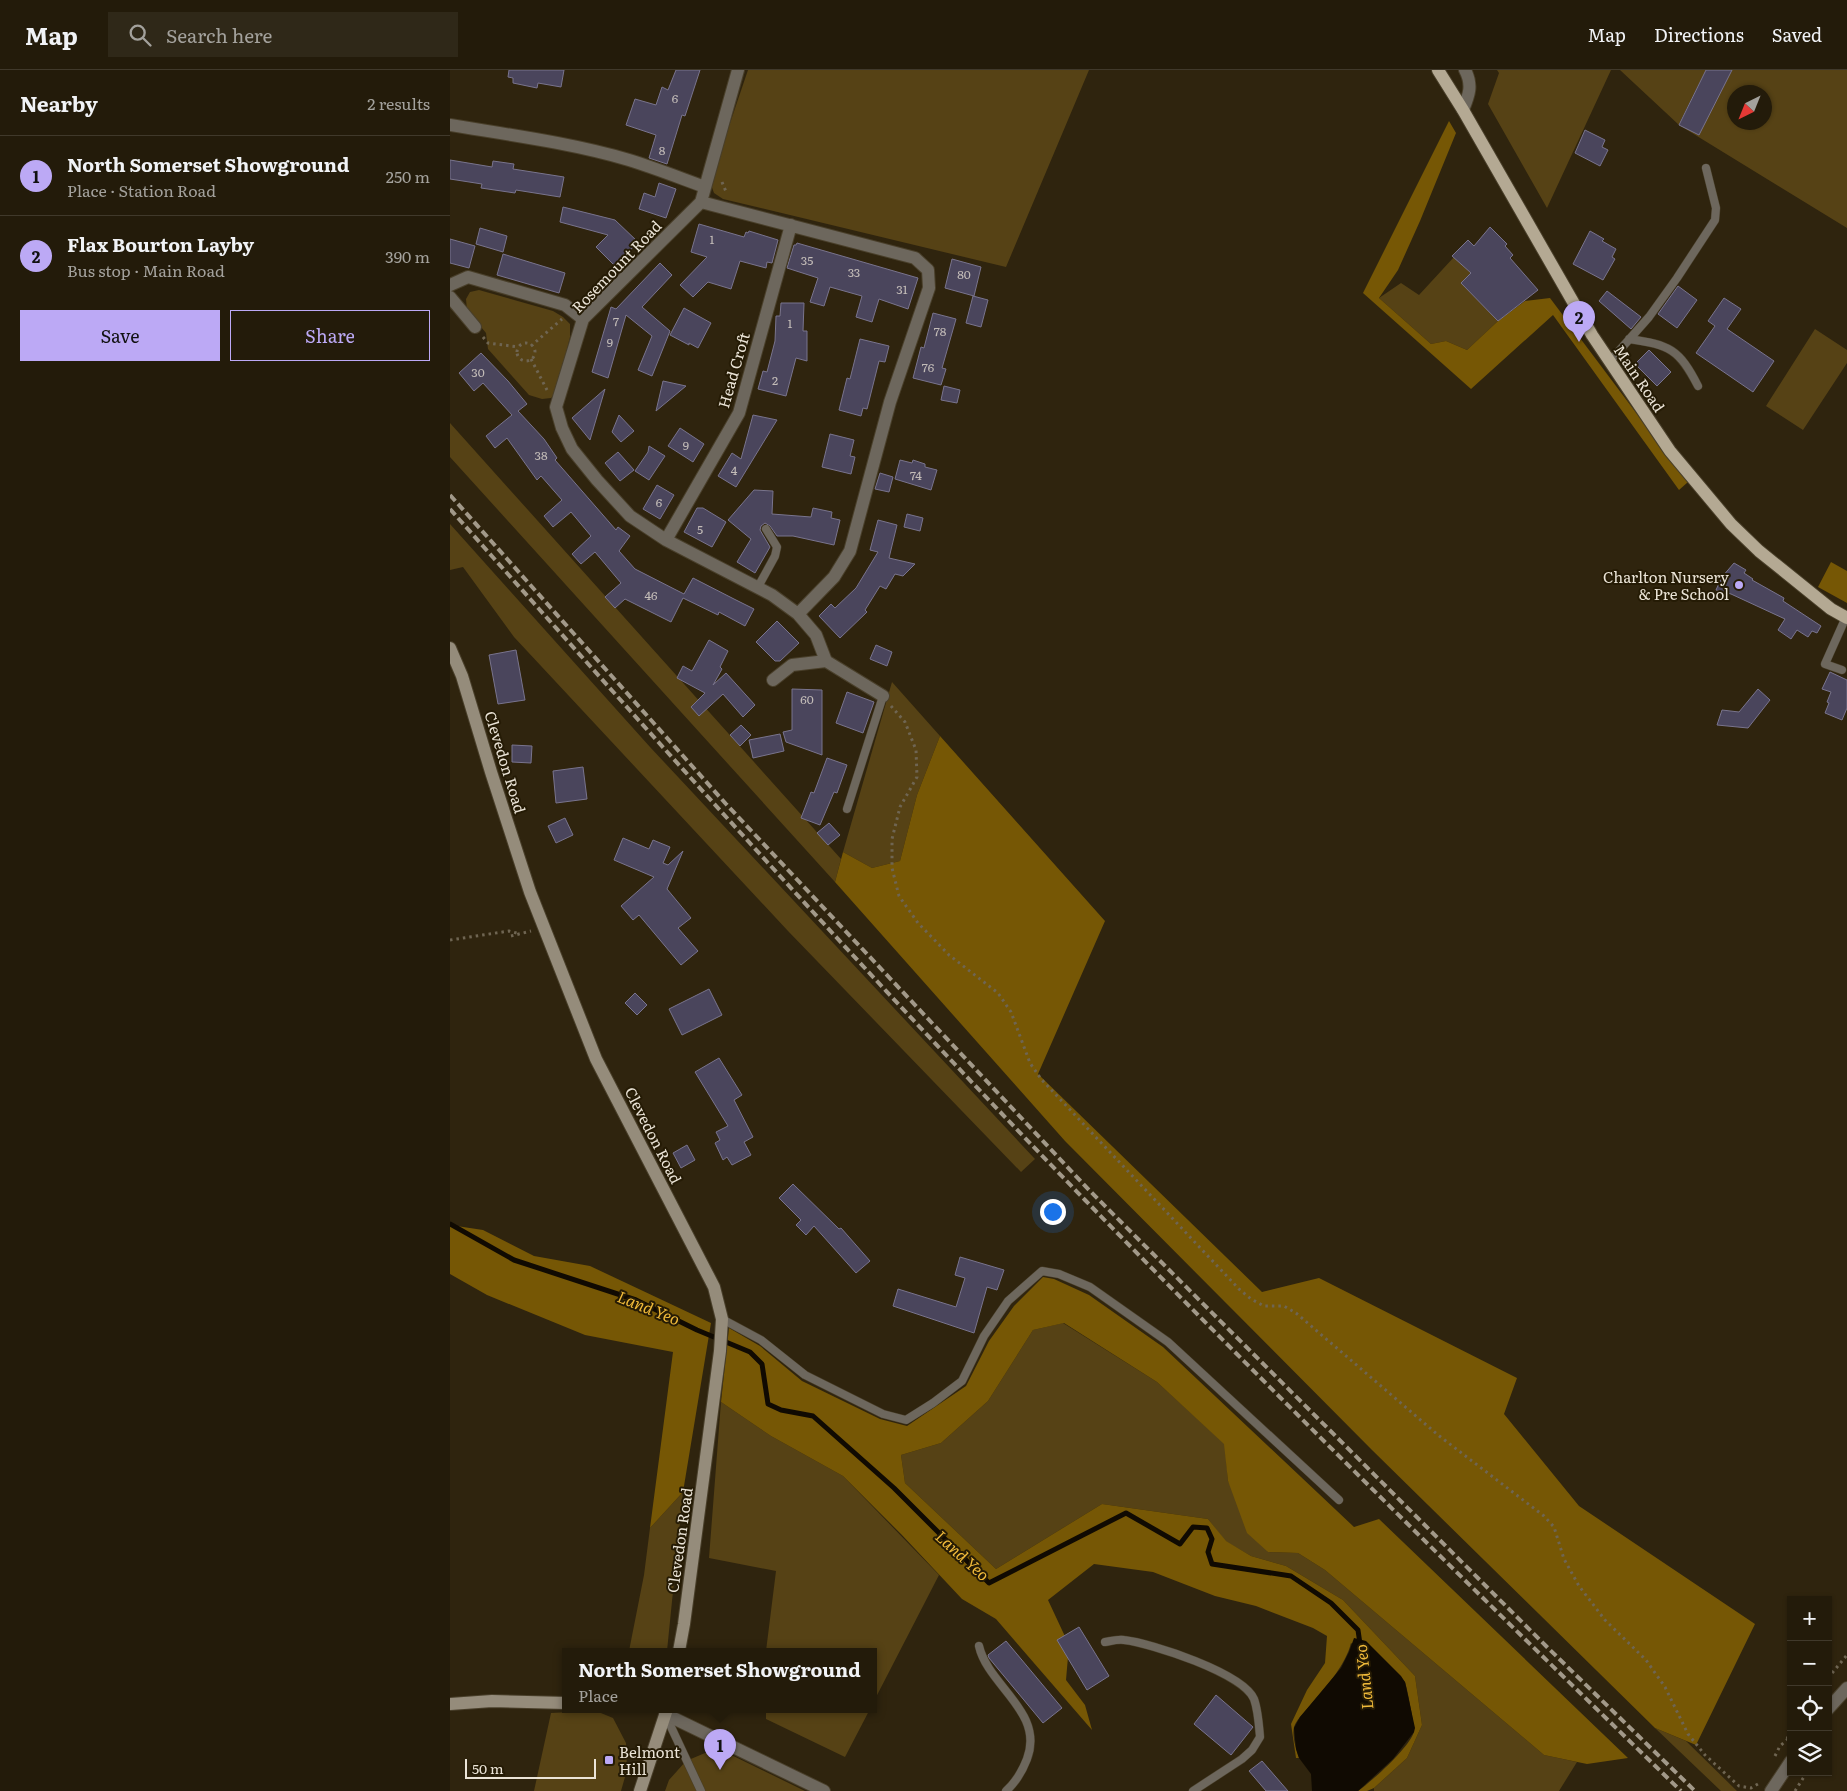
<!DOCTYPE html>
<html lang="en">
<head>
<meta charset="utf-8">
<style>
	:root { --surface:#231b0a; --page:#2f2818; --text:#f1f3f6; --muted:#a3a19c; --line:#40392b; --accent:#bca9f5 }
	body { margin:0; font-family:Literata,serif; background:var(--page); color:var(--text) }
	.controls { position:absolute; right:15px; bottom:15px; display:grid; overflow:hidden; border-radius:0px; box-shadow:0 1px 4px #0004 }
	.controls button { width:45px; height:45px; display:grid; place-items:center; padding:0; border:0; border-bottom:1px solid var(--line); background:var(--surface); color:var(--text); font:25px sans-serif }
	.compass { position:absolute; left:1277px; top:15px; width:45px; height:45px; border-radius:50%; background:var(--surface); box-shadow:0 1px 4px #0004; rotate:223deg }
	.scale { position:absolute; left:15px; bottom:12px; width:131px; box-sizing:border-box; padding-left:5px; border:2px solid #ebe4d7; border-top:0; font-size:14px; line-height:18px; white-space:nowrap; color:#ebe4d7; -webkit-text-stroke:4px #251b05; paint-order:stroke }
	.you { position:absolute; left:602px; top:1141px; width:18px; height:18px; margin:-12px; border:4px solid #fff; border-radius:50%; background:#1a73e8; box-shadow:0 0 0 8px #1a73e833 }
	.badge { display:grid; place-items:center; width:32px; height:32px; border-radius:50%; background:var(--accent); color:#111; font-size:16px; font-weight:700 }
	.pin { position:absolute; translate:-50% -41px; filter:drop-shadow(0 1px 2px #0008) }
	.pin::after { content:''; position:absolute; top:26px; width:18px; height:15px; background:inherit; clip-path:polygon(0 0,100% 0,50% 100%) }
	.popup { position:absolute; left:112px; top:1578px; width:315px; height:65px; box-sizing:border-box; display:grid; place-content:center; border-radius:0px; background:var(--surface); filter:drop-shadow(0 1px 4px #0005); font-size:16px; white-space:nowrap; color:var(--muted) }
	.popup b { font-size:19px; color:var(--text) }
	.popup::after { content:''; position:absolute; left:50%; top:100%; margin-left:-10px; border:10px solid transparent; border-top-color:var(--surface) }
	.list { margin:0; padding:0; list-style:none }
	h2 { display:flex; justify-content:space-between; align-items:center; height:65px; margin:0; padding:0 20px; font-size:21px }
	h2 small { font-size:16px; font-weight:400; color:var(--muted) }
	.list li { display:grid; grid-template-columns:32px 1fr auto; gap:15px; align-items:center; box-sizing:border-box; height:80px; padding:0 20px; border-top:1px solid var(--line) }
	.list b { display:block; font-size:19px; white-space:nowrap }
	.list p { margin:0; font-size:16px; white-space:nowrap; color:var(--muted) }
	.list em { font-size:16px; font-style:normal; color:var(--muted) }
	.actions { display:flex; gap:10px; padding:15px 20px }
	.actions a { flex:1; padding:11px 0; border:1px solid var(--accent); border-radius:0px; text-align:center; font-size:18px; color:var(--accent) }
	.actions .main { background:var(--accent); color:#111 }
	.icon { flex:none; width:28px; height:28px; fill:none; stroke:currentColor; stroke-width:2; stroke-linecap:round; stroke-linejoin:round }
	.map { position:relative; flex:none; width:1397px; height:1721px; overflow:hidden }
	header { display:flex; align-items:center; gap:30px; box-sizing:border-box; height:70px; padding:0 25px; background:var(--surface); border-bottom:1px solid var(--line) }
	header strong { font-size:24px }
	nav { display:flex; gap:28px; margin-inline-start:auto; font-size:18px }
	.search { width:350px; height:45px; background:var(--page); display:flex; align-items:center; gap:12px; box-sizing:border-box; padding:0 18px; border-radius:0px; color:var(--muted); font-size:19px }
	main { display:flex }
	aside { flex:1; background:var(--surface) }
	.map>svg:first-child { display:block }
	.green { fill:#564215; fill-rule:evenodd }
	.forest { fill:#765705 }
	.water { fill:#100a02 }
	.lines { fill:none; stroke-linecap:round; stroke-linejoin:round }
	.stream { stroke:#100a02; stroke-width:5 }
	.building { fill:#4a455c; stroke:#79748d }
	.lane-casing { stroke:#493f2a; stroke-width:9 }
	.street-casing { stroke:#493f2a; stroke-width:14 }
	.secondary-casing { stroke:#493f2a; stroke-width:14 }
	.primary-casing { stroke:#493f2a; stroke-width:14 }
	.path { stroke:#6f6552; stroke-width:3; stroke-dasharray:2.5 4; stroke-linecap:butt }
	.lane { stroke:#6d675d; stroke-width:8 }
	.street { stroke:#6d675d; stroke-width:12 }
	.secondary { stroke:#958c7b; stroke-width:12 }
	.primary { stroke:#b4a993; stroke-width:12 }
	.rail { stroke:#a29989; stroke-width:4; stroke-dasharray:8 4; stroke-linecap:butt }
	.poi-dot { fill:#bca9f5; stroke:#251b05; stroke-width:2 }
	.labels { text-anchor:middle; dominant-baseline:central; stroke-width:4; stroke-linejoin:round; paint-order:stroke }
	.number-label { font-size:12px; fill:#c3bcb8 }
	.street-label { font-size:15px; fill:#ebe4d7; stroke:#251b05 }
	.poi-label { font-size:15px; fill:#ebe4d7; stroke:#251b05; text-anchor:end }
	.water-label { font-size:16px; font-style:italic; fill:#f0ba3a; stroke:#251b05 }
</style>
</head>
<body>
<header>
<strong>Map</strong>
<div class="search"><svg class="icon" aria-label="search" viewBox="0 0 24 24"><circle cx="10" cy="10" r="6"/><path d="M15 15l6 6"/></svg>Search here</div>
<nav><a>Map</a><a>Directions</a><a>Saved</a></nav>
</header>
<main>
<aside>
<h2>Nearby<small>2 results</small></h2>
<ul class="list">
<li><span class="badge">1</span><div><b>North Somerset Showground</b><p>Place · Station Road</p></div><em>250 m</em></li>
<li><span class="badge">2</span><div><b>Flax Bourton Layby</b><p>Bus stop · Main Road</p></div><em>390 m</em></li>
</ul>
<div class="actions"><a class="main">Save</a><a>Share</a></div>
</aside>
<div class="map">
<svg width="1397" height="1721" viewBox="0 0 1397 1721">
	<rect width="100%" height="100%" fill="#2f240e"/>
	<path class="green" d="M298 0H639L556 197 273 129 264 123 260 112Z
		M1047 0H1161L1097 138 1038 34 1049 3Z
		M1170 0H1256L1229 54 1249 64 1282 0H1397V158L1229 55ZM1284 22H1314V52H1284Z
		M1004 187 1021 203 1011 213 1048 251 1017 280 996 271 981 274 929 228 951 213 969 225Z
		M29 220 103 241 113 247 120 254V267L106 323 101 328 92 329 79 325 38 279 36 263 17 240 16 229 20 222Z
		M1365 259 1397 280V293L1353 360 1316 336Z
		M0 353 391 789 385 812 0 387Z
		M0 454 200 677 585 1089 571 1102 338 861 64 567 13 497 0 500Z
		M442 612 490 666 467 725 450 791 422 798 393 782Z
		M613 1253 707 1312 775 1374 778 1411 818 1482 848 1483 875 1500 1094 1685 1127 1692 1109 1721H924V1718L957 1688 972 1655 965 1606 893 1530 836 1496 801 1486 775 1471 758 1449 652 1434 546 1499 455 1413 451 1385 491 1373 538 1331 583 1260Z
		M271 1332 321 1366 393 1406 489 1505 424 1631V1581H316L326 1501 259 1488Z
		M233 1422 217 1581H179L194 1505 200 1458Z
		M316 1639H420L395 1687 316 1649Z
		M146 1641 163 1648 176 1673 177 1700 171 1721H84L101 1643Z
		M1205 1658 1236 1671 1287 1721H1271Z
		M267 1678 355 1721H215L219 1710 236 1691Z"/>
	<path class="forest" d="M999 51 1006 63 970 151 948 200 929 228 981 274 996 271 1017 280 1048 251 1075 231 1100 228 1238 412 1229 420 1103 245 1021 319 913 223Z
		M1381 492 1397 501V533L1368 517Z
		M490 666 655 851 588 1004 812 1222 869 1208 1067 1308 1054 1344 1129 1436 1305 1554 1246 1675 1205 1658 922 1380 615 1071 385 812 393 782 422 798 450 791 467 725Z
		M0 1155 33 1160 84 1186 140 1196 261 1253 233 1422 200 1458 223 1282 135 1265 37 1225 0 1204Z
		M593 1207 604 1209 639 1225 713 1277 904 1457 929 1449 1178 1688 1137 1694 1094 1685 875 1500 848 1483 818 1482 797 1463 778 1411 774 1374 707 1312 614 1253 583 1260 538 1331 491 1373 451 1385 455 1413 546 1499 652 1434 758 1449 776 1471 801 1486 836 1496 893 1530 965 1606 972 1655 957 1688 924 1718 917 1721H908C923 1710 958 1679 964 1662 965 1658 957 1617 955 1612L901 1573C896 1594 877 1616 863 1632 857 1640 847 1648 844 1657 842 1667 846 1679 849 1688H846L841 1654 857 1620 875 1593 877 1566 863 1558 806 1536 765 1526 703 1502 644 1494 598 1530 619 1575 616 1610 635 1635 642 1660 546 1549 512 1529 451 1464 393 1406 321 1366 271 1332 279 1258 310 1276 352 1311 430 1349 457 1356 516 1316 539 1271 564 1236Z"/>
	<path class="water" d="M904 1568 916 1571 951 1606 955 1612 965 1658 964 1662 943 1689 908 1721H862L861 1704 849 1688 846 1679 844 1658 850 1647 891 1598 899 1582Z"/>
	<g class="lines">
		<path class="stream" d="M0 1154 64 1190 186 1230 247 1260 300 1282 312 1294 318 1334 331 1340 363 1346 444 1418 539 1513 676 1443 730 1474 743 1457 757 1458 762 1469 758 1482 762 1494 841 1506 881 1533 908 1560 910 1574"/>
	</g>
	<path class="building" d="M59 0H114L111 17 88 13 87 18 63 13V8L58 7Z
		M226 0H250L235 46 232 45 217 94 199 88 206 65 176 55 185 29 206 35 212 17 218 20Z
		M1256 0H1282L1249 65 1229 55Z
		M1135 60 1155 70 1152 77 1158 80 1150 96 1125 83Z
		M0 90 42 97 43 91 64 94 63 99 114 107 110 127 66 120 65 123 31 118 32 114 0 109Z
		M209 113 226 119 216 148 189 139 194 123 205 127Z
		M113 137 165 150 188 172 165 196 146 177 158 165 110 152Z
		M249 154 294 167 296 162 298 163 299 161 328 170 322 193 317 192 316 198 290 191 281 219 258 212 243 227 230 215 257 187 241 182Z
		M1040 157 1057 174 1055 176 1063 185 1060 188 1088 220 1048 251 1011 213 1021 203 1002 186 1018 170 1024 176Z
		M30 158 57 166 53 182 26 174Z
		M1140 161 1154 169 1152 171 1166 179 1162 187 1165 189 1153 210 1123 194Z
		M0 169 25 176 19 198 0 193Z
		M347 173 468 208 458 239 429 229 422 252 406 247 412 226 380 217 374 236 360 232 368 208 337 198 344 175H346Z
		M53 184 115 203 109 223 47 205Z
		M502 189 531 197 524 226 495 218Z
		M210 193 222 205 192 237 220 261 202 306 188 300 202 266 176 245 158 308 142 302 161 237 166 239Z
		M1228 216 1247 230 1227 258 1208 244Z
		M1157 221 1191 247 1181 259 1149 231Z
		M523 226 538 230 531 257 516 253Z
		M1274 228 1291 239 1277 259 1324 291 1303 322 1246 283 1265 256 1258 251Z
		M331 233H354L353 261H357V291L346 288 336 326 308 319 313 301 317 302 325 271 326 246H330Z
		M234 238 261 253 248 278 239 273V275L220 265Z
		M483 243 506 249 492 298 496 299 491 315 463 308 471 277 474 278Z
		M410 269 439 276 435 292 429 291 417 339 413 338 411 346 389 340 397 308 400 309Z
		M1199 280 1221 302 1207 316 1185 294Z
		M31 283 58 311 77 334 68 341 94 369 107 388 105 390 166 460 168 457 180 466 169 481 185 499 234 524 243 508 284 529 304 539 295 556 269 542 268 545 233 528 221 552 175 529 165 538 155 527 171 513 145 482 131 494 122 484 141 466 121 442 103 457 94 446 112 430 91 406 87 410 57 368 45 378 36 366 62 345 33 313 24 321 9 303Z
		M213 311 236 316 206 341Z
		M494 316 510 320 507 333 491 330Z
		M155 319 140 370 122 348Z
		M169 345 184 361 171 372 162 362Z
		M303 345 327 350 286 417 268 406 282 383 291 389Z
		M230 358 254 374 243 392 218 376Z
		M380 364 404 370 400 386 405 387 401 404 372 397Z
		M199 376 215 386 199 410 185 401 198 382Z
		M168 382 184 400 170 411 155 393Z
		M450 390 462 393 463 390 475 394V397L487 400 481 420 445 409Z
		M430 403 443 407 439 422 425 419Z
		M207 415 224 425 210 449 193 439Z
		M304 420 323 421 322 444 361 447 363 438 382 442 381 448 390 450 384 475 343 466H327L320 456 315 453 311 456 310 460 320 477 305 503 287 492 301 469 278 450Z
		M247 438H253L276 452 262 477 234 462Z
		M457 444 473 448 470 461 454 457Z
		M428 450 447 455 439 488 465 494 453 506 445 504 436 519 430 516 415 540 417 542 390 568 369 546 381 534 385 538 406 518 428 482 420 480Z
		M1284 493 1296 500 1294 503 1303 509 1302 510 1334 528 1333 531 1371 556 1367 563 1362 561 1358 567 1347 560 1341 569 1328 560 1335 549 1281 524 1266 520 1272 507Z
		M327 551 349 573 330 591H325L306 572Z
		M259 570 278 581 270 597 272 599 263 615 276 603 305 635 293 647 273 624 249 646 241 637 255 623 227 608 233 596 242 601Z
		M426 575 442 582 437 596 420 589Z
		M66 580 75 630 48 634 39 585Z
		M1380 602 1397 610V638L1392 650 1375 643 1379 633 1377 632 1381 622 1372 619Z
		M342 619 372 620V685L336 672 333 662 342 660Z
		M1308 619 1320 630 1298 658 1267 655 1272 640 1289 642Z
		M397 622 424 632 413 663 386 653Z
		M291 655 301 665 290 676 280 665Z
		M330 664 334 681 303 688 299 670Z
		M62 675 82 676 81 693 62 692Z
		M377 688 397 695 387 723 384 722 370 755 351 748 361 722 364 723Z
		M133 697 137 729 106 733 103 701Z
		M115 748 123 765 106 773 98 756Z
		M379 753 390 765 378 775 367 763Z
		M173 768 199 779 203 770 220 777 213 793 218 795 233 781 217 819 241 848 228 858 248 881 231 895 189 845 183 850 171 836 204 807 164 790Z
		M259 919 272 945 232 965 219 939Z
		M185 923 197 935 187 945 175 933Z
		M269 988 292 1025 284 1030 303 1067 294 1072 301 1085 282 1095 277 1087 273 1090 265 1073 270 1070 266 1062 278 1056 245 1002Z
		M237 1075 245 1090 231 1098 223 1083Z
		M343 1114 389 1159 391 1158 420 1191 406 1203 364 1156 356 1165 346 1155 351 1150 329 1128Z
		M510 1187 554 1200 547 1220 537 1217 524 1263 443 1236 448 1219 506 1237 515 1208 505 1205Z
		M629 1557 659 1606 637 1620 607 1570Z
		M556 1571 612 1638 593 1653 539 1588 538 1585Z
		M766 1625 803 1657 781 1685 744 1654Z
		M812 1691 838 1721H816L799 1701Z"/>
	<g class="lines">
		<defs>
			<path id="lane" d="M1179 269C1220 275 1229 279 1248 316
				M1160 291 1199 247 1227 208 1265 150 1266 138 1256 98
				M308 517 325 486 327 477 316 459
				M1392 600 1375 594 1396 547
				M397 739 433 626
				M272 1249 311 1270 355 1305 433 1344 456 1350 483 1333 512 1311 534 1266 558 1231 592 1201 609 1204 640 1217 718 1272 889 1430
				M655 1572C661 1571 668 1569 674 1570 701 1573 793 1603 804 1629 808 1640 809 1655 810 1667L802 1680 792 1689 743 1721
				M529 1576C538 1616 595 1642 577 1689 572 1702 566 1712 556 1721
				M215 1644 251 1721"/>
			<path id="street" d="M288 0 251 132 133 249 106 337 112 358 122 379 147 410 180 446 216 470 322 525 348 544
				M1013 40C1019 25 1023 15 1015 0
				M0 55C60 65 121 73 179 90 205 98 230 108 255 117
				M251 132 465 188 478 200 479 218 440 332 400 481 384 507 348 544 366 565 376 591 433 626
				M0 215 18 207 115 235 133 249
				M0 227 25 257
				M216 470 289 343 341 155
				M323 610 342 595 376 591
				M1378 1639 1397 1618
				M215 1644 374 1721
				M1321 1721 1341 1691"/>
			<path id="secondary" d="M0 578 12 606 41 702 80 822 146 989 264 1217 272 1249 270 1281 234 1554 229 1581
				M0 1634 42 1631 116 1633
				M190 1721 217 1639"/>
			<path id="primary" d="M988 0 1013 40 1142 265 1220 381 1281 454 1309 481 1381 539 1397 548"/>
		</defs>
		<use href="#lane" class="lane-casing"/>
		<use href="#street" class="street-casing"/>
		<use href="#secondary" class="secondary-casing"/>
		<use href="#primary" class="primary-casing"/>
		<path class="path" d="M272 112 277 124
			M33 267 38 273 69 277
			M67 282a9 9 0 1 1 18 0a9 9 0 1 1-18 0Z
			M81 276 112 249
			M81 289 97 320
			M441 636 455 652 466 680 467 707 450 737 442 769V798L449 826 468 853 499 885 548 923 561 942 580 993 591 1009 789 1219 801 1229 814 1236H834L846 1243 988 1365 1094 1446 1104 1457 1114 1489 1129 1516 1155 1550 1196 1590 1215 1617 1238 1664 1255 1685 1289 1716 1301 1718 1308 1714
			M61 866 81 861
			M0 870 59 861 70 864
			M1378 1608 1397 1585
			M1337 1669 1341 1661
			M1325 1686 1330 1676 1337 1670H1341
			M1345 1721 1357 1702"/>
		<use href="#lane" class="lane"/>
		<use href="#street" class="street"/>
		<use href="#secondary" class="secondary"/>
		<use href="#primary" class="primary"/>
		<path class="rail" d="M0 425 276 734 640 1121 1097 1577 1245 1721
			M0 439C208 673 417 906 635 1130 830 1330 1030 1526 1231 1721"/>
	</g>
	<g class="poi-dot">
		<circle cx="1289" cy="515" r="5"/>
		<rect x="154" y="1685" width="10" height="10" rx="2.5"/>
	</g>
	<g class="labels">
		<g class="number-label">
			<text x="225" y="28">6</text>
			<text x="212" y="80">8</text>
			<text x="262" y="169">1</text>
			<text x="357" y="190">35</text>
			<text x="404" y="202">33</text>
			<text x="514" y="204">80</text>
			<text x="452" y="219">31</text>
			<text x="166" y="251">7</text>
			<text x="340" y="253">1</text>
			<text x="490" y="261">78</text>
			<text x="160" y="272">9</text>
			<text x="478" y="297">76</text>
			<text x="28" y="302">30</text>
			<text x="325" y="310">2</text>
			<text x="236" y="375">9</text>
			<text x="91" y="385">38</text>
			<text x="284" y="400">4</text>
			<text x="466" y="405">74</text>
			<text x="209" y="432">6</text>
			<text x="250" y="459">5</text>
			<text x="201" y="525">46</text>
			<text x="357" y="629">60</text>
		</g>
		<g class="street-label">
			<text transform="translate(166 196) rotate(-46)">Rosemount Road</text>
			<text transform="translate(283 300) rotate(-74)">Head Croft</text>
			<text transform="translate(1190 308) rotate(56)">Main Road</text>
			<text transform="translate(56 692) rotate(73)">Clevedon Road</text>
			<text transform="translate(204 1065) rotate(63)">Clevedon Road</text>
			<text transform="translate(229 1470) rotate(-82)">Clevedon Road</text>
		</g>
		<g class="poi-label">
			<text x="1279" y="506">Charlton Nursery<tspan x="1279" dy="17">&amp; Pre School</tspan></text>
			<text x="169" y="1681" text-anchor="start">Belmont<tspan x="169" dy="17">Hill</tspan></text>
		</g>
		<g class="water-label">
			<text transform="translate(199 1237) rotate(22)">Land Yeo</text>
			<text transform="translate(513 1485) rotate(42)">Land Yeo</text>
			<text transform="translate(913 1607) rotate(-96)">Land Yeo</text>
		</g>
	</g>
</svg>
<div class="controls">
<button>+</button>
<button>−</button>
<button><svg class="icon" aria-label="locate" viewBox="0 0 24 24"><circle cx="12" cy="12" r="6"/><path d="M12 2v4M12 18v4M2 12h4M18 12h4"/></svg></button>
<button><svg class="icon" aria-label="layers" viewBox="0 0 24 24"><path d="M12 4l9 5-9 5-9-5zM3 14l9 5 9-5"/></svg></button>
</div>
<svg class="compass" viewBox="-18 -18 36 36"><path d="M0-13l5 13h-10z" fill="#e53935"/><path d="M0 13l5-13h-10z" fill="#a3a19c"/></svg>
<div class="scale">50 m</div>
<div class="you"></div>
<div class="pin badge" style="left:270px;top:1700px">1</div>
<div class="popup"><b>North Somerset Showground</b>Place</div>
<div class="pin badge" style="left:1129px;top:272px">2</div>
</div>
</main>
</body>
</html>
